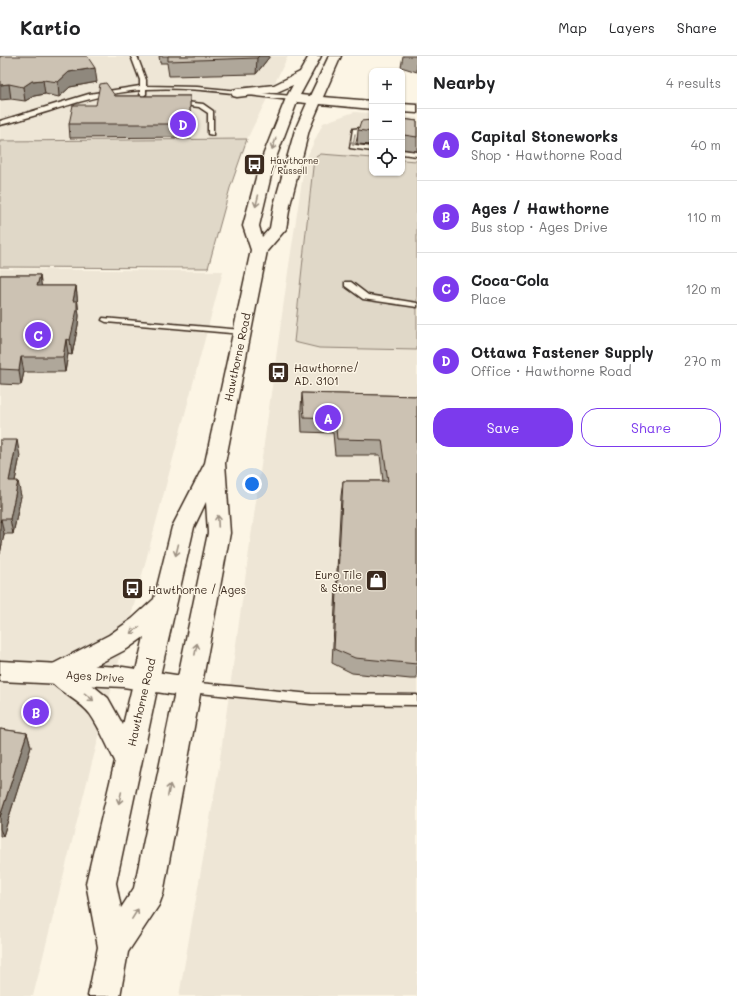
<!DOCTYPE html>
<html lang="en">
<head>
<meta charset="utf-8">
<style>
	:root { --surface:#fff; --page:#f6f6f6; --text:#202124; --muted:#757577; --line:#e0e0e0; --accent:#7c3aed }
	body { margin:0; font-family:Mali,sans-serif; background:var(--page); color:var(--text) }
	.controls { position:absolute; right:12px; top:12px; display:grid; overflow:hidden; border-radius:8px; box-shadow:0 1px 3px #0004 }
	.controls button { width:36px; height:36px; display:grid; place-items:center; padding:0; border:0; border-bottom:1px solid var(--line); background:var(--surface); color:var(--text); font:20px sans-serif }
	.you { position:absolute; left:252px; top:428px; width:14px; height:14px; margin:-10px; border:3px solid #fff; border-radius:50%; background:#1a73e8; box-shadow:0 0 0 6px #1a73e833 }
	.badge { display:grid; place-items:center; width:26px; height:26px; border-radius:50%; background:var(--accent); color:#fff; font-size:13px; font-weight:700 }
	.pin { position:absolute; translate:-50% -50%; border:2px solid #fff; box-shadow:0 1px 4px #0006 }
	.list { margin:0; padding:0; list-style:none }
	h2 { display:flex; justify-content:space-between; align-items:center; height:52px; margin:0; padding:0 16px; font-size:17px }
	h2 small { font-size:13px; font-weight:400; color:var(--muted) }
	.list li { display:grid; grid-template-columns:26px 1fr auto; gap:12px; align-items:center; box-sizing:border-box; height:72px; padding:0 16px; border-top:1px solid var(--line) }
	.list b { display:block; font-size:15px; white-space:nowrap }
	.list p { margin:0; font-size:13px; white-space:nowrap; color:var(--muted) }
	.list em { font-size:13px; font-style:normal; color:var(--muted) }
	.actions { display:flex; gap:8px; padding:12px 16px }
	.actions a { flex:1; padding:9px 0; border:1px solid var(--accent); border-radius:16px; text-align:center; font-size:14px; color:var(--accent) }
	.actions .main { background:var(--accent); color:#fff }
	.icon { flex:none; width:22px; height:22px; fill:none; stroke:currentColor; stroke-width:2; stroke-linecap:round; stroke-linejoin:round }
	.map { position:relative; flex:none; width:417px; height:940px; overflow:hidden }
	header { display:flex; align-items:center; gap:24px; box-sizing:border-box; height:56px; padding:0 20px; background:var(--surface); border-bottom:1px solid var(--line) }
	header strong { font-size:19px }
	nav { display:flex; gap:22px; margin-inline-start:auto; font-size:14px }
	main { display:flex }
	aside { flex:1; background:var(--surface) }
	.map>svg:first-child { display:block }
	.built { fill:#eee6d6 }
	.green { fill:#e0d8c8; stroke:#8e8173 }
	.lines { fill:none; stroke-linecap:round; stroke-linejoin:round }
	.lane-casing { stroke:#3b2a1e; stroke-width:3 }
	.street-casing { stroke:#3b2a1e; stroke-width:3 }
	.secondary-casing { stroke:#3b2a1e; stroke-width:3 }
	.lane { fill:#fcf5e5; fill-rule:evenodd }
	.street { fill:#fcf5e5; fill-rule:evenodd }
	.secondary { fill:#fcf5e5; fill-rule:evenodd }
	.wall { fill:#afa79a; stroke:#3b2a1e }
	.shaded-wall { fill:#8f887d; stroke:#3b2a1e }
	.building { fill:#ccc2b3; stroke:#3b2a1e }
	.oneway { stroke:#9c9082 }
	.labels { text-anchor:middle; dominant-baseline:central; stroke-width:3; stroke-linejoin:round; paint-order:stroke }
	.far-poi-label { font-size:9px; fill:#3b2a1e; stroke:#fcf5e5; text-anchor:start }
	.street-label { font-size:11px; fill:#3b2a1e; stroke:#fcf5e5 }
	.poi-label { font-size:11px; fill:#3b2a1e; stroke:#fcf5e5; text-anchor:start }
</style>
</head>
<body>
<header>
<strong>Kartio</strong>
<nav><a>Map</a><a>Layers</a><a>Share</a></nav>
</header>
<main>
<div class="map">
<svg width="417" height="940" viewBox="0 0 417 940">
	<rect width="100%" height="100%" fill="#fcf5e5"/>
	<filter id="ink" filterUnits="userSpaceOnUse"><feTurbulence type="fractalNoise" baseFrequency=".025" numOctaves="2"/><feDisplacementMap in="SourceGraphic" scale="8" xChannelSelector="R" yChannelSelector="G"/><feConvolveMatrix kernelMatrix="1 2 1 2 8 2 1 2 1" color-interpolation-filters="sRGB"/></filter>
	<g filter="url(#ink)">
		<path class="built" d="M0 0H288L247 83 0 85Z
			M354 56 372 57V117H402V60L417 62V940H179L218 717 288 216 305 105 323 67Z
			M0 213 223 215 89 718 33 940H0Z"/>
		<path class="green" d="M247 83 230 132 208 212 0 211V85Z
			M321 98 372 102V117H402V104L417 105V294L319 292 294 286 314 102Z"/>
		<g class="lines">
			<defs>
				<path id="lane" d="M131 0H137L146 24V30L197 31 292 40 295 42 292 44C244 39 194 30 146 33V38L143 40 140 38V34C91 38 47 58 0 69V65L89 38 140 30V24Z
					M177 45 203 48 213 55V79L208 78V57L199 51 175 48 174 47Z
					M372 71V75L358 76 355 89 372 91V95L350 92 353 73Z
					M402 94 417 96V100L402 98Z
					M345 226H351L368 239 417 247V251L363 243 345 230Z
					M103 262 242 274 246 276 242 278 106 266 102 264Z
					M189 626 311 638 417 639V649L311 648 189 636 185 634 183 631 185 628Z"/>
				<path id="street" d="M0 605 123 611 189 621 197 624 201 631 197 638 189 641 123 631 0 625Z"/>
				<path id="secondary" d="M309 0H321L300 39 310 40 329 0H341L323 41 372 45V53L320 48 309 74 290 149 286 173 267 195 225 407 230 477 163 838 159 849 128 896 120 940H88L98 891 86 827 115 705C107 690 100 672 90 658 78 642 54 635 45 617L49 610 109 579 132 563 154 543 172 471 205 407 251 194 243 170 260 107 286 42 293 29 277 36 237 41 233 40 231 37 233 34 237 33 274 29 300 16ZM297 46 307 47 295 74 274 149 270 172 262 181 259 170 274 107ZM206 446 208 477 134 832 121 852 116 827 159 624 194 471ZM144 581 123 669 108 642 79 618 127 593Z
					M402 48 417 49V57L402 56Z"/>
			</defs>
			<use href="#lane" class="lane-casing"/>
			<use href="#street" class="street-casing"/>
			<use href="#secondary" class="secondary-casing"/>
			<use href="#lane" class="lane"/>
			<use href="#street" class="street"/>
			<use href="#secondary" class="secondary"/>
		</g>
		<path class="wall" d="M0 0 97 26 70 31 59 41 45 38 34 40 25 45 11 43Z
			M159 0H270L256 18 169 20 167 7H160Z
			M403 0H417V16L401 11Z
			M115 40H190V81L70 82 69 68 96 49Z
			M402 63 417 65V95L402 93Z
			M372 64V89L357 88 358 74Z
			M0 219H40L41 230H76L79 260 78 269 72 299 68 298 65 316H24L21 329 0 328Z
			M302 337 417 340V623H410L352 617 332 607 341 440 343 425H383L380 399H335L333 377 302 376 301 352Z
			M0 384 20 400 15 425 21 440 13 478H4L0 498Z
			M0 673 27 677 31 691 3 780H0Z"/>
		<path class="shaded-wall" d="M259 0H270L256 18 257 2Z
			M95 12 97 26 70 31 59 41 58 26 69 16Z
			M43 24 45 38 34 40 25 45 23 31 32 25Z
			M9 28 11 43 0 44V29Z
			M40 219 42 234 37 230Z
			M76 230 79 260 78 269 72 299 70 284 73 245Z
			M66 283 68 298 65 316 63 301Z
			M21 301 24 316 21 329 19 314Z
			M17 384 20 400 12 440 9 425Z
			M18 425 21 440 13 478 10 463Z
			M1 463 4 478 0 498V466Z
			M27 677 31 691 3 780 0 773V761Z"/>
		<path class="building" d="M0 0H87L95 12 69 16 58 26 43 24 32 25 23 31 9 28 0 29Z
			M168 0H259L257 2 168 5Z
			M106 27 115 40H190V68H69L73 49H96L100 28Z
			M402 63 417 65V81L404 79 402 80Z
			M372 64V76L358 74 361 65Z
			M0 219H40L37 230H76L73 245H77V254L70 284 66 283 63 301H21L19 314 0 313Z
			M302 337 417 340V608L355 602 334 593 343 425H388L382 384 337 383 335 362 304 361Z
			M0 384H17L9 425H18L10 463H1L0 466Z
			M0 673 27 677 0 761Z"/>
		<defs><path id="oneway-shaft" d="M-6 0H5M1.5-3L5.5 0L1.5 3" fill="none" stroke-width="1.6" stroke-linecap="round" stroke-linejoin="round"/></defs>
		<g class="oneway">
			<use href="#oneway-shaft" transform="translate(354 84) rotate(100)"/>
			<use href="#oneway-shaft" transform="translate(274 88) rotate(110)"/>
			<use href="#oneway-shaft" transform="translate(257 145) rotate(104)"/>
			<use href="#oneway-shaft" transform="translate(218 465) rotate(-93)"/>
			<use href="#oneway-shaft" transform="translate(177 494) rotate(104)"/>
			<use href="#oneway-shaft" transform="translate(135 574) rotate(145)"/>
			<use href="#oneway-shaft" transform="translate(196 593) rotate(-79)"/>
			<use href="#oneway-shaft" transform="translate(89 641) rotate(39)"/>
			<use href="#oneway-shaft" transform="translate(169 734) rotate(-79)"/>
			<use href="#oneway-shaft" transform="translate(120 742) rotate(103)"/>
			<use href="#oneway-shaft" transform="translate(135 858) rotate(-58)"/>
		</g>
	</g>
	<defs>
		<symbol id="bus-square" viewBox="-11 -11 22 22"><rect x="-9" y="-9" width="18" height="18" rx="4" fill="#3b2a1e" stroke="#fcf5e5"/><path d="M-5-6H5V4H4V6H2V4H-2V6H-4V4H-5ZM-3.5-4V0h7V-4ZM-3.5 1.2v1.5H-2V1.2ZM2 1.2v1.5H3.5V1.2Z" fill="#fff"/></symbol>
		<symbol id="shop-square" viewBox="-11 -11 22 22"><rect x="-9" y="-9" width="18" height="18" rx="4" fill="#3b2a1e" stroke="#fcf5e5"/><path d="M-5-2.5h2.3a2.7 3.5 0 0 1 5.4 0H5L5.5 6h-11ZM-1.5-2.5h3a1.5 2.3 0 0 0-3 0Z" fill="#fff"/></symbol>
	</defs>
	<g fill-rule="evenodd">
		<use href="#bus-square" x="242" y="96" width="25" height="25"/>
		<use href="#bus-square" x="266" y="304" width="25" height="25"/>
		<use href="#shop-square" x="364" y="512" width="25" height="25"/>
		<use href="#bus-square" x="120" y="520" width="25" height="25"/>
	</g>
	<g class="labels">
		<g class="far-poi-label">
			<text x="270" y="104">Hawthorne<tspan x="270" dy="10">/ Russell</tspan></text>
		</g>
		<g class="street-label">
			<text transform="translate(237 301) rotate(-78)">Hawthorne Road</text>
			<text transform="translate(95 620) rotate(4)">Ages Drive</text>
			<text transform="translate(141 646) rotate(-77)">Hawthorne Road</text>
		</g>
		<g class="poi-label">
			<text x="294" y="311">Hawthorne/<tspan x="294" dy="13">AD. 3101</tspan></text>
			<text x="362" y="518" text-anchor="end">Euro Tile<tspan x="362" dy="13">&amp; Stone</tspan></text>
			<text x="148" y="533">Hawthorne / Ages</text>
		</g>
	</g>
</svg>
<div class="controls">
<button>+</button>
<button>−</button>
<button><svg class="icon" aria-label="locate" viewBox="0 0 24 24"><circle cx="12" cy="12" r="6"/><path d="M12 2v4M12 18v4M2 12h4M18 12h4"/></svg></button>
</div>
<div class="you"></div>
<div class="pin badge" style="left:328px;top:362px">A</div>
<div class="pin badge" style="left:36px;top:656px">B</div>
<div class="pin badge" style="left:38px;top:279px">C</div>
<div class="pin badge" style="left:183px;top:68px">D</div>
</div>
<aside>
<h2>Nearby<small>4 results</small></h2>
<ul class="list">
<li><span class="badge">A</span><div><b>Capital Stoneworks</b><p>Shop · Hawthorne Road</p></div><em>40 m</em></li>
<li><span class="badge">B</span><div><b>Ages / Hawthorne</b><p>Bus stop · Ages Drive</p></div><em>110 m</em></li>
<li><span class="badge">C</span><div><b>Coca-Cola</b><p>Place</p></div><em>120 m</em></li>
<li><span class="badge">D</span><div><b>Ottawa Fastener Supply</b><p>Office · Hawthorne Road</p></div><em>270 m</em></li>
</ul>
<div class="actions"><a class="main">Save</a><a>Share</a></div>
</aside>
</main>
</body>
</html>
